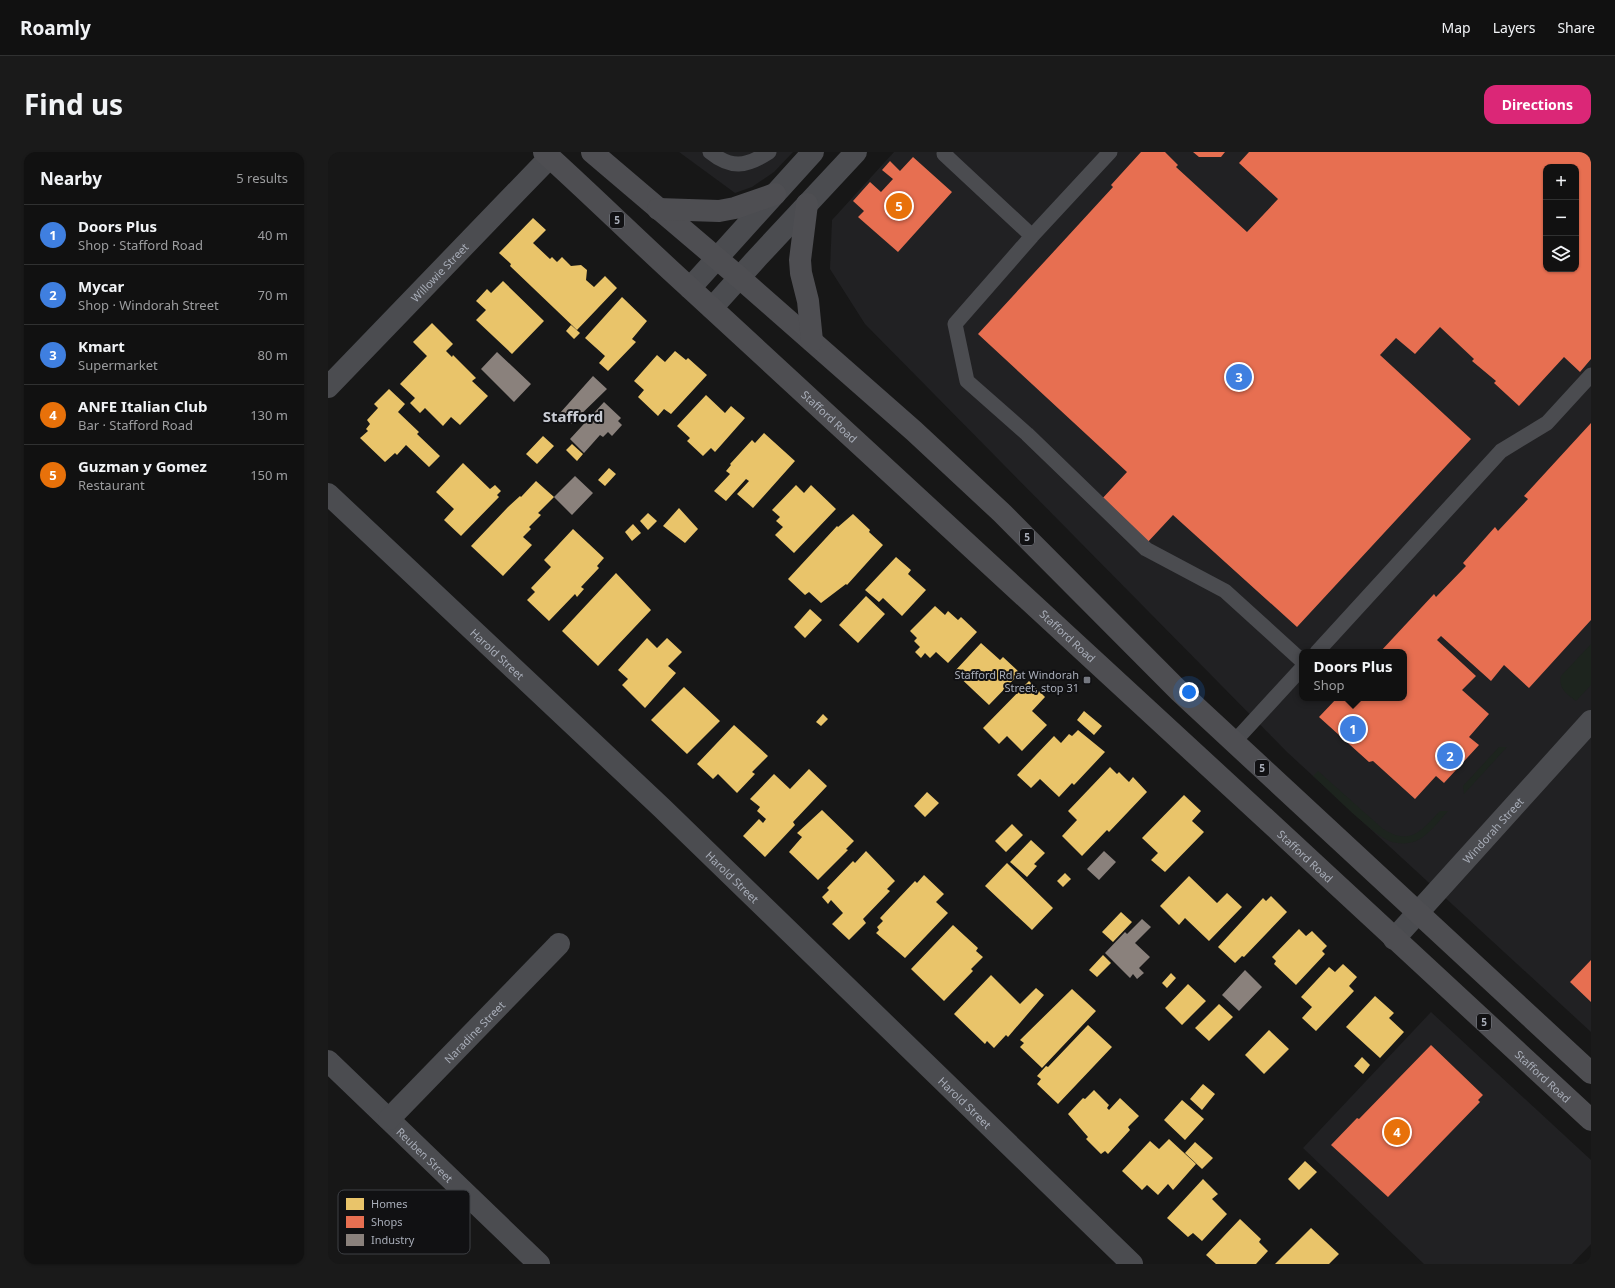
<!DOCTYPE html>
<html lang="en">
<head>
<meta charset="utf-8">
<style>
	:root { --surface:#111; --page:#1a1a1a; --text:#f1f3f6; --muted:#9c9d9f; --line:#303131; --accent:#db2777 }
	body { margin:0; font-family:"Noto Sans",sans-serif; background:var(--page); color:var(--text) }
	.controls { position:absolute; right:12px; top:12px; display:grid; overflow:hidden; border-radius:8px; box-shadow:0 1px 3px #0004 }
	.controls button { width:36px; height:36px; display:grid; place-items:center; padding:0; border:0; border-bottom:1px solid var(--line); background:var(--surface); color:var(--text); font:20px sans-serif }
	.you { position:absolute; left:861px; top:540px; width:14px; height:14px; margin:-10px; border:3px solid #fff; border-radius:50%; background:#1a73e8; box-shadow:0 0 0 6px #1a73e833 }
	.badge { display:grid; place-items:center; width:26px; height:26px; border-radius:50%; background:var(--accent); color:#fff; font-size:13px; font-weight:700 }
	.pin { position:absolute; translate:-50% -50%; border:2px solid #fff; box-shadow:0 1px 4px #0006 }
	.popup { position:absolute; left:971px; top:497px; width:108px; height:52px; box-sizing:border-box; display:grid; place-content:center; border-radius:8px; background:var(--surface); filter:drop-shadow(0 1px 3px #0005); font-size:13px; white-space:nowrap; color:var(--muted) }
	.popup b { font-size:15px; color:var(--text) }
	.popup::after { content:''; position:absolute; left:50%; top:100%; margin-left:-8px; border:8px solid transparent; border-top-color:var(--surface) }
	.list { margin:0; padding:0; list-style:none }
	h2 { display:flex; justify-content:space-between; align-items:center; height:52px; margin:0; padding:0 16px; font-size:17px }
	h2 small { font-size:13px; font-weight:400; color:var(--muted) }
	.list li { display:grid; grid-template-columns:26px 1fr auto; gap:12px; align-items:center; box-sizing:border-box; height:60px; padding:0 16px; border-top:1px solid var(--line) }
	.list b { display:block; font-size:15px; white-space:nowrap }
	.list p { margin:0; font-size:13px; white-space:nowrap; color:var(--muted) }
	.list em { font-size:13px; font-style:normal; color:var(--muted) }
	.icon { flex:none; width:22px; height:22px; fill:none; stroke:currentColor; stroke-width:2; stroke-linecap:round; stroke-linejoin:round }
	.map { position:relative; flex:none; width:1263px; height:1112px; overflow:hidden; border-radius:12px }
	header { display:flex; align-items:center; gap:24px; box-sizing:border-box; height:56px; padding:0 20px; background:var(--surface); border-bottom:1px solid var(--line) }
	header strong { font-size:19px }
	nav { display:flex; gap:22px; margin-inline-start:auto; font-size:14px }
	.intro { display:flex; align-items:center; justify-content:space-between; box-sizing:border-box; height:96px; padding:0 24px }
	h1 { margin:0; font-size:28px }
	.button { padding:10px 18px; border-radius:12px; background:var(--accent); color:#fff; font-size:14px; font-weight:700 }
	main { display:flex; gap:24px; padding:0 24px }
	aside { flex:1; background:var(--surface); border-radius:12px; box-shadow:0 1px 3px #0004 }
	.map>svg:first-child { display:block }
	.built { fill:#212123; fill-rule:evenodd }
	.green { fill:#1d241e }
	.homes { fill:#e9c46a }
	.shops { fill:#e76f51; fill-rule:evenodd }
	.industry { fill:#8a817c }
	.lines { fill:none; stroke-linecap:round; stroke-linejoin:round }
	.service { stroke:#4b4c50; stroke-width:15 }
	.minor { stroke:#4b4c50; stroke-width:22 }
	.trunk { stroke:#4e4e52; stroke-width:22 }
	.poi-dot { fill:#757880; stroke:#111113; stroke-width:1.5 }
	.labels { text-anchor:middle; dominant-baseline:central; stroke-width:4; stroke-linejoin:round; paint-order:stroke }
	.shield { fill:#111113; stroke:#7b7e86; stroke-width:1 }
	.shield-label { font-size:10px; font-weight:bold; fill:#a8adb8 }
	.street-label { font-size:11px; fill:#a8adb8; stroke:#111113 }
	.poi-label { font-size:11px; fill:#a8adb8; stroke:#111113; text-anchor:end }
	.district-label { font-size:15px; font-weight:bold; fill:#c9ccd4; stroke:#111113 }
	.key { fill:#111113; stroke:#3e4045; stroke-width:1 }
	.key-label { font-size:11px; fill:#a8adb8 }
</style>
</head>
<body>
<header>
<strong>Roamly</strong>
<nav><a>Map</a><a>Layers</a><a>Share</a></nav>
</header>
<div class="intro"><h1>Find us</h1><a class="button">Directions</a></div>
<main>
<aside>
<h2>Nearby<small>5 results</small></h2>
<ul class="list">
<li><span class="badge" style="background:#3f7fe0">1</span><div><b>Doors Plus</b><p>Shop · Stafford Road</p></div><em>40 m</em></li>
<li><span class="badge" style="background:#3f7fe0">2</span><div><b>Mycar</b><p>Shop · Windorah Street</p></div><em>70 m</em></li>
<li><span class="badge" style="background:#3f7fe0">3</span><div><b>Kmart</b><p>Supermarket</p></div><em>80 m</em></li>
<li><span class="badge" style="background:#e8710a">4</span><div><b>ANFE Italian Club</b><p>Bar · Stafford Road</p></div><em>130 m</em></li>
<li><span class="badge" style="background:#e8710a">5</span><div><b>Guzman y Gomez</b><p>Restaurant</p></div><em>150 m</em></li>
</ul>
</aside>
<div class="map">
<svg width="1263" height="1112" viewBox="0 0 1263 1112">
	<rect width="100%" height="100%" fill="#171717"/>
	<path class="built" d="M351 0H465L446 20 424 35 407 41Z
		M566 0H1263V880L959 600 537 172 502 117 504 68ZM1218 15H1248V117H1218ZM974 500H1076V546H974Z
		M1103 860 1263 1008V1092L1244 1112H1096L975 996Z"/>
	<path class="green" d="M1263 492V533L1248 549C1239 542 1230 537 1233 524Z
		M1171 595H1179L1136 642 1135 634Z
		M990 619 1055 677C1083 694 1093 679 1112 659H1120C1110 670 1101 683 1088 689 1081 692 1071 692 1064 690 1046 685 1001 638 985 624Z"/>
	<path class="homes" d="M205 66 218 78 205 91 222 107 224 105 229 110 234 105 243 114 253 113 259 118 258 128 266 135 277 124 289 136 249 178 182 114 183 112 171 101Z
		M175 129 216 169 184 202 148 168 158 158 148 149 159 137 163 141Z
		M294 145 319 169 304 187 308 190 280 219 271 211 277 204 257 186Z
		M104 171 125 192 118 199 124 205 125 203 148 226 144 229 160 244 132 273 123 265 115 274 97 256 92 261 82 251 87 246 72 232 99 204 85 190Z
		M243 173 252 181 246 187 238 179Z
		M347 199 358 208 360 206 379 223 343 262 336 257 330 264 310 245 316 238 306 229 329 203 337 210Z
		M61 237 77 252 70 260 91 280 89 282 112 304 101 315 78 293 69 303 67 301 57 310 32 286 40 279 38 277 42 272 39 268 50 256 46 252Z
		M378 243 397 261 403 254 417 266 387 300 383 296 375 304 359 289 362 286 349 274Z
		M436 281 467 309 425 356 409 342 421 329 418 327 398 349 386 339 402 322 398 319 403 313 402 312 424 288 427 291Z
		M215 284 226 294 209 312 198 302Z
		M244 292 255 302 249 309 238 298Z
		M135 311 162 337 167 333 173 339 169 343 171 345 133 384 116 368 126 357 108 340Z
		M281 316 288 322 277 334 270 328Z
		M208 329 226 345 210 361 213 363 201 375 203 377 195 385 204 393 175 424 143 394 180 355 192 344 193 345Z
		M468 333 476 341 483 333 508 357 466 401 447 383 455 375 448 369 452 365 444 358Z
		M351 356 370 377 357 391 335 374Z
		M320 361 329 369 320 378 312 369Z
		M525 362 542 378 541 380 555 393 519 433 518 432 493 451 481 440 477 443 460 427 509 374 510 375Z
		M305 372 313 381 304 389 297 380Z
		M245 377 276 406 269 414 271 416 253 435 256 437 249 445 247 442 221 469 199 448 207 440 203 436 223 415 216 408Z
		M568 405 583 418 580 422 598 438 574 464 555 446 551 450 537 438Z
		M288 421 323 458 270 514 234 479Z
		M538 444 557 462 530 491 511 473Z
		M607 454 617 463 620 459 630 468 633 465 649 480 620 511 608 500 602 506 597 501 593 506 587 500 592 495 586 489 589 486 582 479Z
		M482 457 494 468 477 486 466 475Z
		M319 486 329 496 339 486 354 500 340 514 348 521 317 556 294 533 300 527 290 518Z
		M653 491 672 508 675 505 692 521 661 553 626 520Z
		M701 529 717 545 704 559 719 573 694 599 679 584 671 592 655 576Z
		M356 535 392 569 359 602 323 568Z
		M756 559 774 574 766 583 749 568Z
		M495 562 500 567 493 574 488 570Z
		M406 573 440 604 424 620 427 622 409 641 390 622 385 627 369 612Z
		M750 578 777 600 746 633 744 631 731 645 712 627 703 636 689 623 726 584 733 591 741 582 744 584Z
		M782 615 789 622 791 620 801 630 805 625 819 640 781 680 779 678 754 704 734 684 749 668 740 659Z
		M481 617 499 634 465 670 467 673 437 705 415 684 431 667 435 671 438 667 429 659 432 655 422 647 446 622 462 637Z
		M599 640 611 651 597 665 586 654Z
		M856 643 873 659 864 669 876 680 837 720 823 708 830 701 814 686Z
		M494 658 526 689 518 697 520 698 490 728 461 700 474 685 469 681Z
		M684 672 695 683 678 700 667 689Z
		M703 688 717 701 706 712 709 714 699 725 682 710Z
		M538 699 567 729 559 737 562 739 535 767 538 771 521 788 504 772 515 761 503 748 500 752 494 745 501 738 499 736 525 709 527 711Z
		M679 711 725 756 704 778 657 734Z
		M737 721 743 727 735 735 729 729Z
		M596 723 616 742 608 750 620 761 577 806 548 781 551 778 549 775 555 769 552 766 587 729 589 731Z
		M861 724 889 751 899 741 914 755 881 789 857 766 851 773 832 754Z
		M943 744 959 760 916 805 914 804 907 811 890 795 935 746 938 749Z
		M793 760 804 770 785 790 774 780Z
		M625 773 650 796 648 799 655 805 643 817 645 819 616 849 583 817Z
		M971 777 978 784 984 779 999 794 994 799 997 802 968 833 946 812 948 809 944 805Z
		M775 803 783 811 769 825 761 818Z
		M1015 812 1029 825 1021 834 1026 839 988 879 974 866 984 855 973 845 1001 815 1007 820Z
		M843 821 848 826 839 836 834 831Z
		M663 823 692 852 708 836 716 843 680 885 678 883 666 896 659 889 657 892 626 862Z
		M860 832 878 849 854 873 837 856Z
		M744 837 768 859 714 916 692 895 696 891 692 888Z
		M1047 844 1066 861 1061 866 1076 880 1052 906 1018 875Z
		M891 852 905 865 881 889 867 876Z
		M760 873 784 895 730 952 709 932 713 927 709 924 718 914 720 915Z
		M941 878 961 897 936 922 917 903Z
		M1034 905 1042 913 1035 922 1026 914Z
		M875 932 887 942 874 958 862 947Z
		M766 938 781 953 779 956 781 958 792 946 811 964 800 975 802 978 780 1002 777 999 773 1002 758 987 760 985 740 962 755 946 757 947Z
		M854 948 876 967 857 988 836 968Z
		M841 987 868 1012 845 1038 840 1032 830 1043 819 1033 814 1038 794 1019 822 989 831 997Z
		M867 990 885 1006 874 1017 857 1001Z
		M977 1009 989 1020 971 1038 960 1027Z
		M875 1027 890 1042 884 1047 899 1062 874 1089 865 1081 860 1085 839 1066Z
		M912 1067 933 1087 931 1090 940 1099 928 1112H888L878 1103Z
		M983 1076 1011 1102 1001 1112H947Z"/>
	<path class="shops" d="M813 0H837L850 13 848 15 919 80 950 47 911 11 921 0H1263V207L1252 220 1236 205 1191 254 1166 231 1168 229 1144 209 1146 207 1112 175 1087 202 1068 186 1052 203 1143 287 969 475 845 363 818 392 772 349 799 320 650 182 785 35 783 33ZM1218 15H1248V117H1218Z
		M865 0H897L893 5H871Z
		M585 5 624 40 570 100 530 65 536 59 525 49 542 30 553 40 565 27 554 18 562 9 572 19Z
		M1263 271V468L1201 536 1176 513 1163 529 1113 484 1109 488 1148 524 1134 538 1161 562 1141 585 1151 593 1116 631 1108 624 1087 647 1045 609 1041 610 991 565 1009 546H1076V500H1052L1106 442 1108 445 1138 414 1135 411 1167 375 1170 379 1200 347 1196 344Z
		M1263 808V850L1242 830Z
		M1103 893 1155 943 1150 948 1152 950 1060 1045 1003 993 1029 966 1031 967Z"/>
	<path class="industry" d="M169 200 203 232 186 250 153 217Z
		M265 224 279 237 243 272 232 261Z
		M276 250 293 266 290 269 294 273 284 284 280 280 275 285 272 283 256 301 242 287Z
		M247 324 265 341 244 363 226 345Z
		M776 699 788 710 771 728 759 717Z
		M814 767 823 775 807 791 822 805 811 816 816 821 809 827 805 822 802 826 777 801 797 780 799 782Z
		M917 818 934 835 911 859 894 843Z"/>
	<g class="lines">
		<path class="service" d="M382 0C403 17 418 15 441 0
			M618 0 616 2 704 84
			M782 0 704 84 627 172 639 229 699 282 818 397 897 439 974 509
			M989 500 1173 299 1219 271 1263 223
			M906 590 974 516"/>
		<g class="minor">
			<path d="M362 136 485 0"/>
			<path d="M384 156 430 105 528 0"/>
			<path id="s1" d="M0 235 222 5"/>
			<path id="s2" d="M0 342 334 656 804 1112"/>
			<path id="s3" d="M1066 787 1263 569"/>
			<path id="s4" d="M0 909 211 1112"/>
			<path id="s5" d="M61 967 231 792"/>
		</g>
		<g class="trunk">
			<path id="s6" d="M216 0C266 45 313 92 363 137 665 412 963 691 1263 968"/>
			<path d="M264 0 412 126 586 279 674 361 852 540 1263 921"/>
			<path d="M479 52 472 108 473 121 480 149 484 189"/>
			<path d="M330 57 391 59 407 56 447 42"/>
		</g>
	</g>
	<rect class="poi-dot" x="755" y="524" width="8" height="8" rx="2"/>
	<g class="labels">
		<g class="shield">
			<rect x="282" y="60" width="14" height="16" rx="3"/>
			<rect x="692" y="377" width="14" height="16" rx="3"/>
			<rect x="927" y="608" width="14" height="16" rx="3"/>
			<rect x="1149" y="862" width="14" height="16" rx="3"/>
		</g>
		<g class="shield-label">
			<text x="289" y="68">5</text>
			<text x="699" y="385">5</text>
			<text x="934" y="616">5</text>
			<text x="1156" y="870">5</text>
		</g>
		<g class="street-label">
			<text stroke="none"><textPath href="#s1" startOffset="160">Willowie Street</textPath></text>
			<text stroke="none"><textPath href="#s6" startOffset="389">Stafford Road</textPath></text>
			<text stroke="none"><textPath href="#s6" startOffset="713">Stafford Road</textPath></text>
			<text stroke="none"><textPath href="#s2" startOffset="233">Harold Street</textPath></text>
			<text stroke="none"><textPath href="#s3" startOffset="147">Windorah Street</textPath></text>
			<text stroke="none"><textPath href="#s6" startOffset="1037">Stafford Road</textPath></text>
			<text stroke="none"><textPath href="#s2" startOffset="557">Harold Street</textPath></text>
			<text stroke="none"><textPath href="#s5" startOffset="122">Naradine Street</textPath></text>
			<text stroke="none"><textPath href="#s6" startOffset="1361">Stafford Road</textPath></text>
			<text stroke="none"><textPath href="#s2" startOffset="881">Harold Street</textPath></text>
			<text stroke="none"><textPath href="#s4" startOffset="135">Reuben Street</textPath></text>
		</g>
		<g class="poi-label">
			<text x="751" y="522">Stafford Rd at Windorah<tspan x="751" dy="13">Street, stop 31</tspan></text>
		</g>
		<g class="district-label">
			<text x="245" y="264">Stafford</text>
		</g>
	</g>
	<rect x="10" y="1038" width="132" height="64" rx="6" class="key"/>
	<rect x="18" y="1046" width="18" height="12" fill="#e9c46a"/>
	<rect x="18" y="1064" width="18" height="12" fill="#e76f51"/>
	<rect x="18" y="1082" width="18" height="12" fill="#8a817c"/>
	<g class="key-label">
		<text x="43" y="1056">Homes</text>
		<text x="43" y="1074">Shops</text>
		<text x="43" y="1092">Industry</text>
	</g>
</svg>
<div class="controls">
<button>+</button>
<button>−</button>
<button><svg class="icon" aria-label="layers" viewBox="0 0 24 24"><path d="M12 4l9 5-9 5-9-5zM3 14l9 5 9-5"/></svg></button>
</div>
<div class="you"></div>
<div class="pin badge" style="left:1025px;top:577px;background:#3f7fe0">1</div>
<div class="popup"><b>Doors Plus</b>Shop</div>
<div class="pin badge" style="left:1122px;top:604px;background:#3f7fe0">2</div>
<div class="pin badge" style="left:911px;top:225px;background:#3f7fe0">3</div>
<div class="pin badge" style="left:1069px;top:980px;background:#e8710a">4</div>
<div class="pin badge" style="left:571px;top:54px;background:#e8710a">5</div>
</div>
</main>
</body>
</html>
